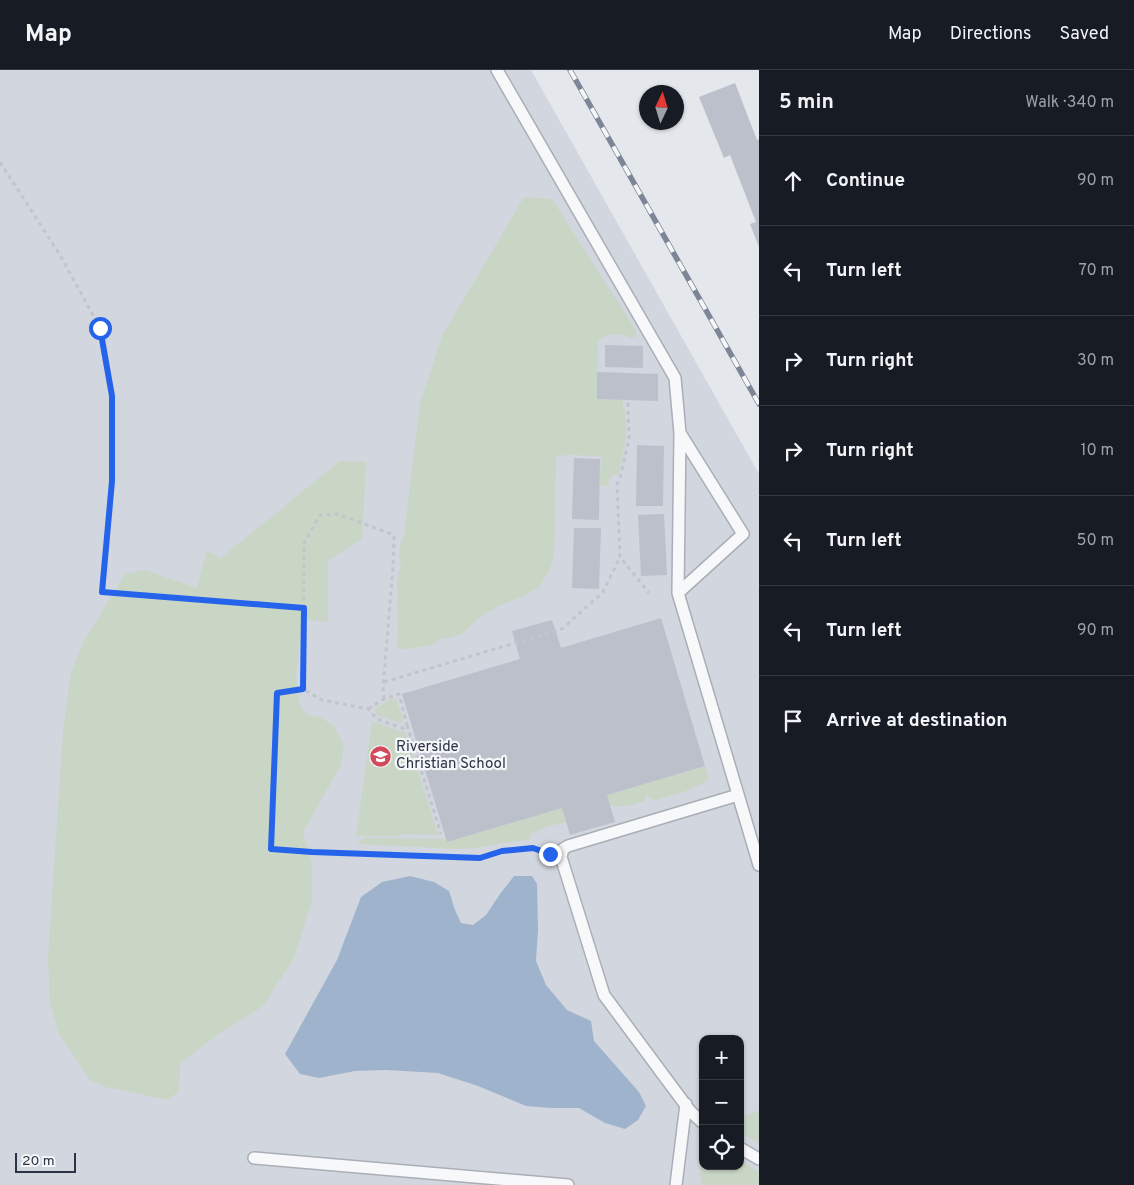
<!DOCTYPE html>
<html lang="en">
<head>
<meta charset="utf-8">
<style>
	:root { --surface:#171b24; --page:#242831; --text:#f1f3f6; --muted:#9ea1a6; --line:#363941 }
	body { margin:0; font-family:Overpass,sans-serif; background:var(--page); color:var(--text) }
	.controls { position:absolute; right:15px; bottom:15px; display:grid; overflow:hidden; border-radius:10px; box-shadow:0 1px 4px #0004 }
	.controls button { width:45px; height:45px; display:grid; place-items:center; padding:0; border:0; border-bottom:1px solid var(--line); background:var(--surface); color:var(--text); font:25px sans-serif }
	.compass { position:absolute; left:639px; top:15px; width:45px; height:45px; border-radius:50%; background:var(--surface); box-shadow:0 1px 4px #0004; rotate:4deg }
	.scale { position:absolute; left:15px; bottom:12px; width:61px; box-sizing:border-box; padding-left:5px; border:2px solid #2b3445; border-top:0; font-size:14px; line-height:18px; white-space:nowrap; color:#2b3445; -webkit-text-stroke:4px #f4f6f9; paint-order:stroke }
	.stop { position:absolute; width:15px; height:15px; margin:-11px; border:4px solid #2563eb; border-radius:50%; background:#fff }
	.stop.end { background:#2563eb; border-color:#fff; box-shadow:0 1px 5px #0008 }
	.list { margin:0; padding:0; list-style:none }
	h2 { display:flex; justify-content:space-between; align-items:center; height:65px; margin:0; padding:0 20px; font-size:21px }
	h2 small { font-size:16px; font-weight:400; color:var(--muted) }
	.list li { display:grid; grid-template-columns:32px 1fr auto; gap:15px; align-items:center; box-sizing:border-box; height:90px; padding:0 20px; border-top:1px solid var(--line) }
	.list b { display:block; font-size:19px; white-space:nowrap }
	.list em { font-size:16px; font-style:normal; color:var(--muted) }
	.icon { flex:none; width:28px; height:28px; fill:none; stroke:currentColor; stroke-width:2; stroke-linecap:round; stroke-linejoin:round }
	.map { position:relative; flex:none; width:759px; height:1115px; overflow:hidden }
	header { display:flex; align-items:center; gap:30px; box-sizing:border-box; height:70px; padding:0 25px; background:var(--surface); border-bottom:1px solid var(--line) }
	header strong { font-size:24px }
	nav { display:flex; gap:28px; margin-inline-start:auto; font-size:18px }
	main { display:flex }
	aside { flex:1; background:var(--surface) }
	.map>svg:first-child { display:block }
	.built { fill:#d2d6de; fill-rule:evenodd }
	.green { fill:#c9d6c5 }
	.water { fill:#9fb4cc }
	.building { fill:#bbc0ca }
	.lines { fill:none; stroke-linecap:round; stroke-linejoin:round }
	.service-casing { stroke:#a9aeb7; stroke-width:14 }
	.path { stroke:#c2c5cb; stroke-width:3; stroke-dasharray:4 4; stroke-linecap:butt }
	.service { stroke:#f7f8fa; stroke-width:11 }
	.rail-casing { stroke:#7d8696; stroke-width:5.5 }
	.rail { stroke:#f4f6f9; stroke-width:4; stroke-dasharray:11; stroke-linecap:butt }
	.route { stroke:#2563eb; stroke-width:6 }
	.labels { text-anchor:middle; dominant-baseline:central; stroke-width:4.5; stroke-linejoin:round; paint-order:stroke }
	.poi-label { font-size:15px; fill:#2b3445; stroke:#f4f6f9; text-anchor:start }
</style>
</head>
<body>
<header>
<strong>Map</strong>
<nav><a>Map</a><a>Directions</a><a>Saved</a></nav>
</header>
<main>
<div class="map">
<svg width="759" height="1115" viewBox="0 0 759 1115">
	<rect width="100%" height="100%" fill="#e4e7ec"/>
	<path class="built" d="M0 0H531L759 404V1115H0ZM703 969H740V1096H703Z"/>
	<path class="green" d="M524 127 552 129 637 262 635 267C630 268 628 267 623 265 614 263 605 266 598 271L597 329 623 330V336L625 340 626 367 619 403 614 405 609 409V416L600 415 601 386 566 385 556 387 554 485 550 499 539 517 522 527 498 536 487 543 474 552 464 563 450 568 441 569 432 575 407 579H397L398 561 397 509 401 496 399 487 400 476 404 466 420 334 442 266Z
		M340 391 366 392 362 469 328 491V552L302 549 296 607 300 636 309 646 320 647 334 656 344 675 341 695 303 762 312 795V831L294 888 263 936 217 965 180 994 179 1021 168 1030 106 1017 90 1010 59 964 50 933 48 888 63 662 71 603 84 571 125 504 145 500 197 518 207 481 221 488Z
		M393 628 396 629 403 649 402 653 377 645 375 640 376 638Z
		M372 651 406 663 438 765 402 764 401 766H356Z
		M705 696 709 708 706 712 686 721 656 730 649 728 648 725 646 724 645 727 644 731C631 735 623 738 609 735L607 725Z
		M562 738 566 752 546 757 530 765 531 769 474 778 457 779 357 774 364 768 446 769 447 772Z
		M759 1041V1073L740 1062V1047Z
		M703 1083V1096H740V1090L759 1102V1115H702C700 1104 697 1093 703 1083Z"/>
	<path class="water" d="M410 806 434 812 449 821 455 840 461 853 473 855 486 845 500 824 514 806H532L537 814 538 860 536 891 546 915 567 940 591 951 594 971 639 1022 646 1036 638 1050 625 1059 605 1053 579 1038H551L526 1036 478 1016 438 1003 386 1000 355 1001 319 1008 300 1004 285 984 337 890 361 827 382 812Z"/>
	<path class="building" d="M735 13 757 70 759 69V177L750 154 756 152 730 85 724 88 699 27Z
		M605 275 643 276V298L605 297Z
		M597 302 658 304V331L597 329Z
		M637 375 664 376 663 436H636Z
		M574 388 600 389 599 450 572 449Z
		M664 444 667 505 641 506 638 445Z
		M574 458H601L599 519 572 518Z
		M661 548 705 696 607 725 615 752 570 765 562 738 447 772 402 624 520 589 512 561 552 550 561 578Z"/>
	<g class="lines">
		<defs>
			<path id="service" d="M497 0 675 308 680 363 678 523 759 795
				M678 523 743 464 680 363
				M703 1053 690 1041 604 925 561 787 563 779 568 776 738 725
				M740 1078 759 1089
				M254 1088 568 1115
				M676 1115 686 1034"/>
		</defs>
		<use href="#service" class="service-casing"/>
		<path class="path" d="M0 92 60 185 100 258 112 327V411L102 522 304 538
			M628 333 629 369 620 408 617 414 620 487 649 523
			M384 612 562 559 603 522 620 487
			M303 619 277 623 271 779 312 782 480 788 502 781 533 778 547 783
			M368 639 384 629 399 624 407 655 405 659 377 649 368 639 322 630 303 619 304 473 320 445 338 444 394 465 393 497 383 618 384 629
			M407 655 441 764"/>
		<use href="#service" class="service"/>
		<defs>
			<path id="rail" d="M570 0 759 334"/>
		</defs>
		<use href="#rail" class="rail-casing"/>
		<use href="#rail" class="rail"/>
	</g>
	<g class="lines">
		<path class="route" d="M100 258 112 326V411L102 522 304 538 303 619 277 623 271 779 312 782 480 788 502 781 533 778 550 784"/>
	</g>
	<defs>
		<symbol id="school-disc" viewBox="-11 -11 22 22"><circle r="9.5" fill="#d1495b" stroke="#f4f6f9"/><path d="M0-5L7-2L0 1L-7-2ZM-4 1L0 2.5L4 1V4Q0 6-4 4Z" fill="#fff"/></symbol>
	</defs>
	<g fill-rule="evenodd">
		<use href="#school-disc" x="368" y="674" width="25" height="25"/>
	</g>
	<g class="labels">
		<g class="poi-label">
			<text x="396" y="677">Riverside<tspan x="396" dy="17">Christian School</tspan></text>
		</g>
	</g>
</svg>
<div class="controls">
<button>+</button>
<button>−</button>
<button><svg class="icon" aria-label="locate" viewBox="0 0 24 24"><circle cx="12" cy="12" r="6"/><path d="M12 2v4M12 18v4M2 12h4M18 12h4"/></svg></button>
</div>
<svg class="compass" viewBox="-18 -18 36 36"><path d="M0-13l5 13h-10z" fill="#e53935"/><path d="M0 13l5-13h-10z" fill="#9ea1a6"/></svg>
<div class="scale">20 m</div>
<div class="stop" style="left:100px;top:258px"></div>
<div class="stop end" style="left:550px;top:784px"></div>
</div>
<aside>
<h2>5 min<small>Walk · 340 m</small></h2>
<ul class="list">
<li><svg class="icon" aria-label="ahead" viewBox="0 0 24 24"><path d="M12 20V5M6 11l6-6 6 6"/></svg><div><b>Continue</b></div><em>90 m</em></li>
<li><svg class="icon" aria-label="left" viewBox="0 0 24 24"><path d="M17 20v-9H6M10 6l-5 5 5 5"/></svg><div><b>Turn left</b></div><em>70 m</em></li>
<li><svg class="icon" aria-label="right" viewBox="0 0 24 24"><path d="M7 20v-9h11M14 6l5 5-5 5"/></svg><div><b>Turn right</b></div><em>30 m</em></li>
<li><svg class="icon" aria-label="right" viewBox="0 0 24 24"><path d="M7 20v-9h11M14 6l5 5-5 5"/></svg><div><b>Turn right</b></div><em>10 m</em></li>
<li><svg class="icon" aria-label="left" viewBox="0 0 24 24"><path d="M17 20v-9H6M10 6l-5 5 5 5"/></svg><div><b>Turn left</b></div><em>50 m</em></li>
<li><svg class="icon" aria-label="left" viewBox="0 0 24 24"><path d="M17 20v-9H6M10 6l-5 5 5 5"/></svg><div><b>Turn left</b></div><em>90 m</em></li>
<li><svg class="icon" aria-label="arrive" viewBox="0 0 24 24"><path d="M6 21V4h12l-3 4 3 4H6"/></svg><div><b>Arrive at destination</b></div></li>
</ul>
</aside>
</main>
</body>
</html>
